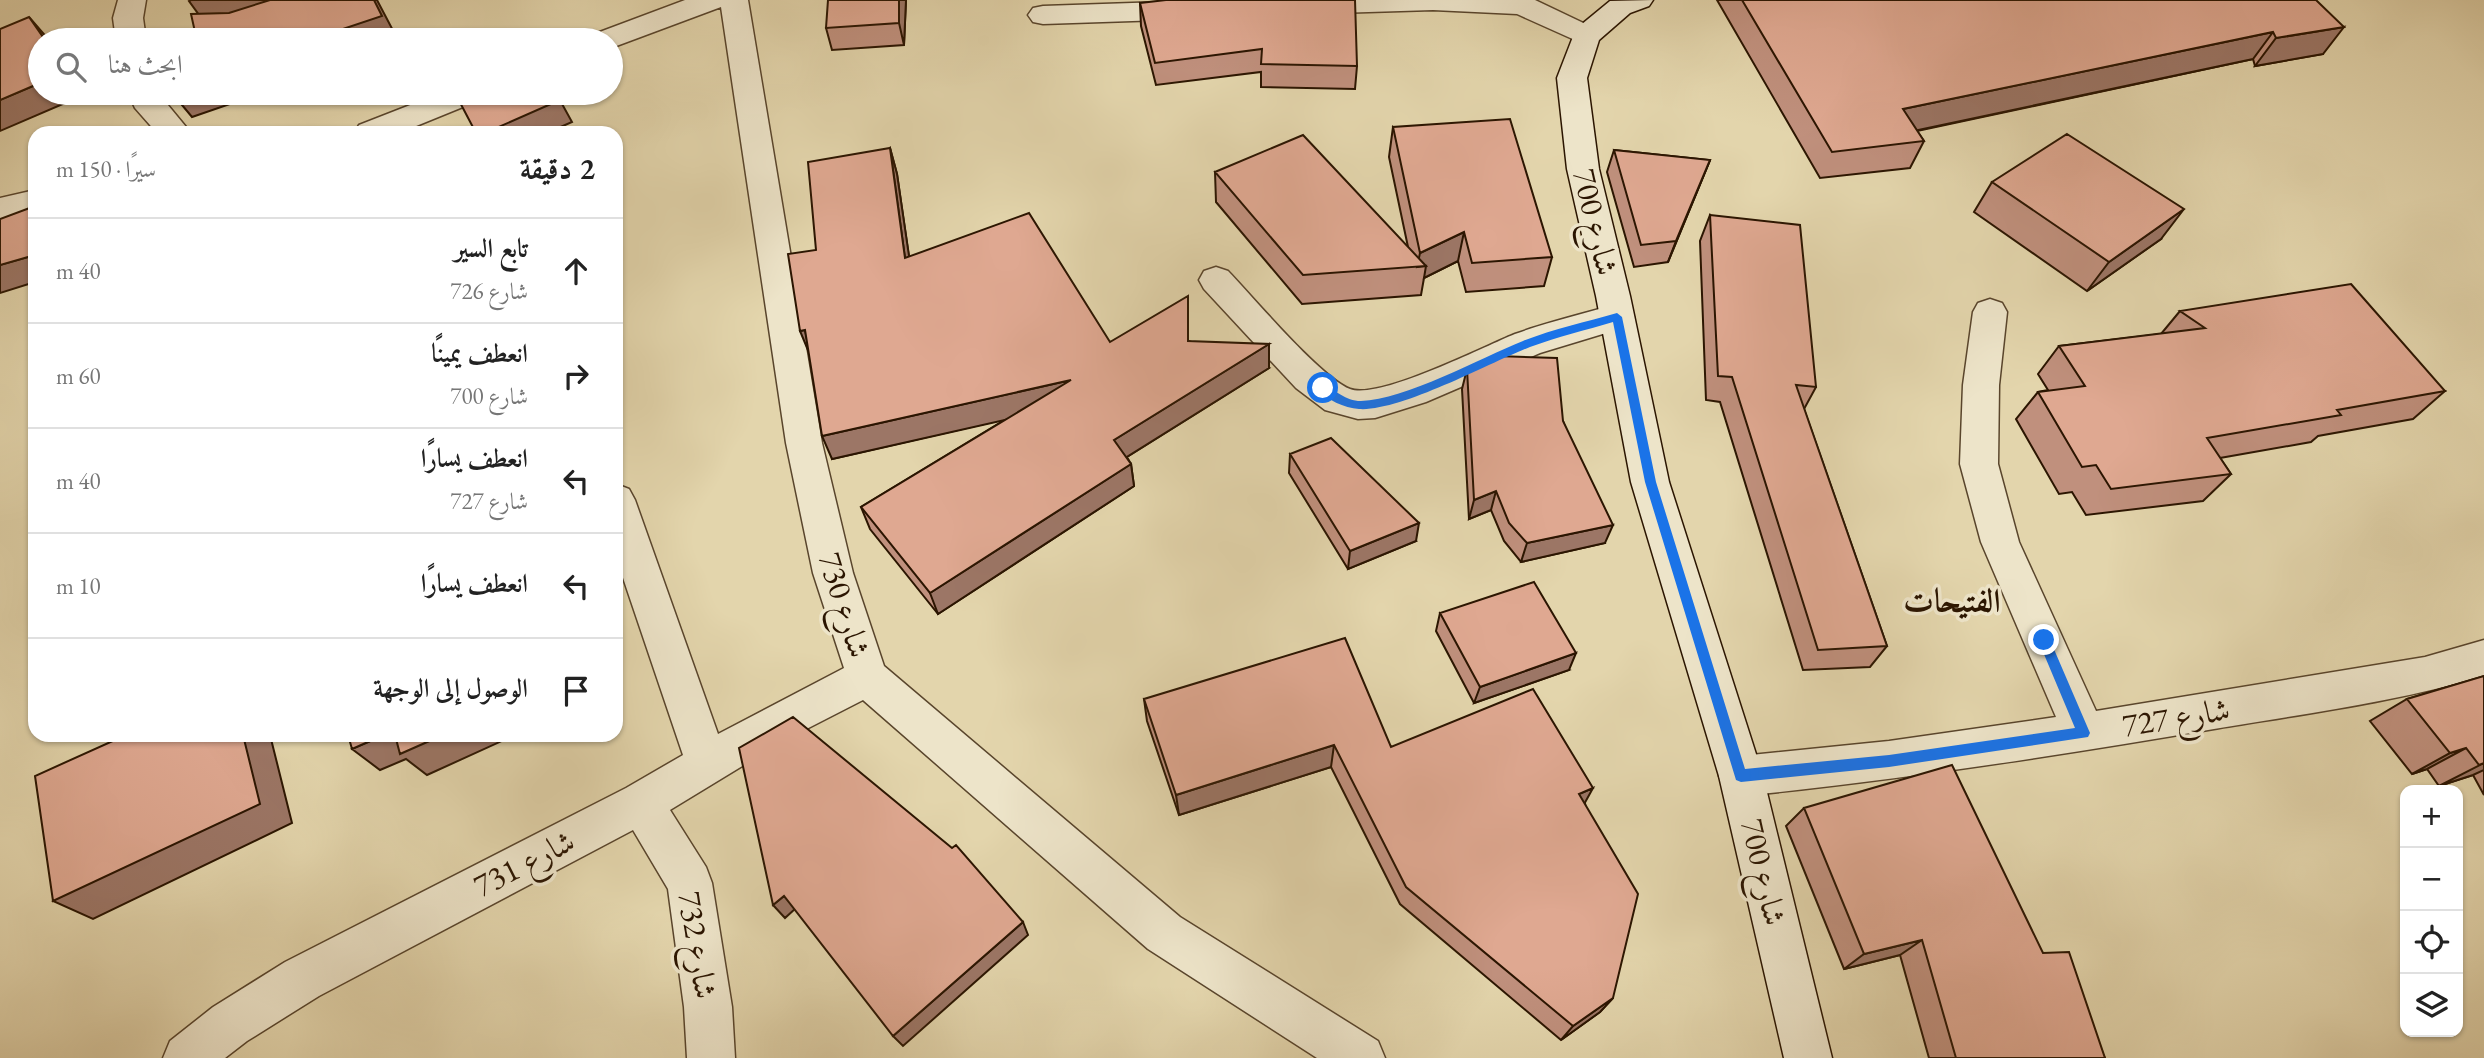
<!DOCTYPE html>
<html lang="ar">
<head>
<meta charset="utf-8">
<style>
	:root { --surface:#fff; --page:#f2f2f2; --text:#222; --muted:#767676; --line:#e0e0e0 }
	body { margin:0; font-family:"EB Garamond",Amiri,serif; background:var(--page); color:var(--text); direction:rtl }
	.controls { position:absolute; right:21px; bottom:21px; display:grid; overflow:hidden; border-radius:14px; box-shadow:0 2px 5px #0004 }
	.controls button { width:63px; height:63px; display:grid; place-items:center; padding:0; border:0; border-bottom:2px solid var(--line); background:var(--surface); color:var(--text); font:35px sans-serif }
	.stop { position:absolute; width:21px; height:21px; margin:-16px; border:5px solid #1a73e8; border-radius:50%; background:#fff }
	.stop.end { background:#1a73e8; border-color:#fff; box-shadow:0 2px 7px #0008 }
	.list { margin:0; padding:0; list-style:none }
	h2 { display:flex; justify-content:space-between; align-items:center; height:91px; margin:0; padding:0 28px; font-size:30px }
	h2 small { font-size:23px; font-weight:400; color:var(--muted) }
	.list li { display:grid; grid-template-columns:46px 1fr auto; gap:21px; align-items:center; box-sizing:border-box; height:105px; padding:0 28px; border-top:2px solid var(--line) }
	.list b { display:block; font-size:26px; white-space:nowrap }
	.list p { margin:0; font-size:23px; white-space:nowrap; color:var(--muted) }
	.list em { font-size:23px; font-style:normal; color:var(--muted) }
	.icon { flex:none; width:38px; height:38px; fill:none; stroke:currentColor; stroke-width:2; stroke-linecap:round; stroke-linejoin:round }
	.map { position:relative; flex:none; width:2484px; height:1058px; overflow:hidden; direction:ltr }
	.search { position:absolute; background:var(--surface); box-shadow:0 2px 5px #0004; left:28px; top:28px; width:595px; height:77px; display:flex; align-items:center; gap:18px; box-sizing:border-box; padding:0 24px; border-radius:38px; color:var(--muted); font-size:26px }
	.panel { position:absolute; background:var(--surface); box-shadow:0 2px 5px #0004; left:28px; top:126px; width:595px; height:616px; border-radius:21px; direction:rtl }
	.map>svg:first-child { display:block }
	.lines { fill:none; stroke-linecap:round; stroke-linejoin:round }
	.street-casing { stroke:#59452c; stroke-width:3 }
	.secondary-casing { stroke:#2b1501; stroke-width:3 }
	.street { fill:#ede4c9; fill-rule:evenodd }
	.secondary { fill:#ede4c9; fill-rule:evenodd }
	.wall { fill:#c0907d; stroke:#2b1501; stroke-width:2 }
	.shaded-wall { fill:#9c7666; stroke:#2b1501; stroke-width:2 }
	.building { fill:#dfa891; stroke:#2b1501; stroke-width:2 }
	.route { fill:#1a73e8 }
	.labels { text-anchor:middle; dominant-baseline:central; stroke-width:7; stroke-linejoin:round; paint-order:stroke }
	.street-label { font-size:32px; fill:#2b1501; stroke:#ede4c9 }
	.neighbourhood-label { font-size:33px; font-weight:bold; fill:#2b1501; stroke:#ede4c9 }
</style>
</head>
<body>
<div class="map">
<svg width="2484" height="1058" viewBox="0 0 2484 1058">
	<rect width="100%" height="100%" fill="#e3d5ac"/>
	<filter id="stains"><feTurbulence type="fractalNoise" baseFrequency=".00286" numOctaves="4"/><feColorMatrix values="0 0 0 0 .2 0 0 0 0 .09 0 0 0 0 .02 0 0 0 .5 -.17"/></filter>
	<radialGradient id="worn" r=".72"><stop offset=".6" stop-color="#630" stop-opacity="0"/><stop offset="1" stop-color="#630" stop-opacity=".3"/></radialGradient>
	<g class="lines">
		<defs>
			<path id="street" d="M118 0H146L143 18 146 40H116L113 18Z
				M685 0H748L822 443 853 573 884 666 1180 917 1378 1041 1385 1058H1317L1148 949 863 700 785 740 670 810 706 867 712 883 732 1007 735 1058H687L684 1007 668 889 633 830 319 996 247 1041 225 1058H163L170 1041 213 1007 285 962 626 788 683 755 616 557V484L629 489 635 500 718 734 844 668 813 573 786 443 721 7 611 48V40H592L597 33Z
				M1293 0H1535L1596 29 1601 36 1596 43 1586 45 1517 14 1433 10 1304 14 1294 11 1290 5Z
				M1192 1 1202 4 1206 10 1202 16 1192 19 1043 24 1033 22 1028 15 1033 8 1043 6Z
				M128 93H158L191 133H157L135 108Z
				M441 93H484L480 100 399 133H354L359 125Z
				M35 190V212L0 222V198Z
				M1216 267 1228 271C1254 298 1320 377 1350 389 1379 400 1483 347 1515 334 1548 322 1583 314 1617 304L1629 308 1634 317 1629 326 1540 353 1426 402 1375 418 1358 419 1325 410 1296 388 1204 289 1199 280 1204 271Z
				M1990 299 2002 303 2007 312 1999 385 1998 464 2019 542 2096 711 2425 657 2484 640V676C2396 702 2304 714 2214 729 2056 756 1900 780 1741 796L1726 790 1719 776 1726 762 1741 756 1889 741 2056 717 1981 542 1960 464 1963 385 1973 312 1978 303Z"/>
			<path id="secondary" d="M1653 0 1649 6 1630 13 1599 40 1587 78 1599 169 1630 296 1669 482 1763 776 1832 1058H1784L1719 776 1631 482 1596 296 1567 169 1557 78 1576 29 1610 1Z"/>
		</defs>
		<use href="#street" class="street-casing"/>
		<use href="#secondary" class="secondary-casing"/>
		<use href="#street" class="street"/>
		<use href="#secondary" class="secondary"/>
	</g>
	<path class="wall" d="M906 0 904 45 832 50 826 28Z
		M1717 0H2316L2323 54 2255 66 2253 59 1917 131 1924 141 1910 168 1820 178Z
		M1140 3 1357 66 1355 89 1261 87V72L1156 85 1141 26Z
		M1393 127 1552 257 1544 286 1466 292 1458 261 1424 278 1421 295 1302 304 1216 202 1215 172 1408 247 1389 157Z
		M890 148 897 174 909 257 1110 342 1189 341 1269 368 1127 457 1131 464 1134 486 938 614 870 529 861 507 1006 419 832 459 816 250Z
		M1614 150 1710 160 1668 262 1634 267 1607 172Z
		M1992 182 2161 239 2087 291 1974 212Z
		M1710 215 1816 387 1804 409 1887 646 1870 667 1803 670 1720 402 1706 400 1700 241Z
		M2180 311 2445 391 2413 419 2318 436 2311 442 2220 458 2231 474 2203 501 2086 515 2072 492 2059 494 2016 419 2038 392 2048 390 2038 374 2059 346 2161 334Z
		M1467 369 1563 421 1605 543 1521 562 1504 541 1491 510 1469 519 1462 389Z
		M1290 454 1416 541 1348 569 1289 473Z
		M1440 613 1569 670 1474 703 1436 631Z
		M2484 676V795L2473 775 2439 786 2427 769 2412 774 2370 721 2407 699Z
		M1144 699 1391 747 1585 803 1613 998 1600 1012 1561 1040 1400 904 1331 767 1179 815 1147 721Z
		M1804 808 2043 953 2105 1058H1929L1900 955 1844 969 1786 826Z"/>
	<path class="shaded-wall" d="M191 0H302L210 30 189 1Z
		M374 0H377L398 40H310Z
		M899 0H906L904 45 899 23Z
		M29 17 49 40H45Z
		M2344 27 2323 54 2255 66 2276 38Z
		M2273 32 2253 59 1890 136 1903 109Z
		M40 83V93H86V94L0 131V100Z
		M172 93H262L192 117Z
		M556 93 572 122 547 133H485Z
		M890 148 897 174 913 283 905 258Z
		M1710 160 1701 182 1668 262 1676 241Z
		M2184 209 2161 239 2087 291 2109 262Z
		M1464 232 1458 261 1424 278 1426 266 1417 267 1420 253Z
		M35 255V282L0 293V265Z
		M805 330 810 355 800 331Z
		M1269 344V368L1117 463 1114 440Z
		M1071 380 1075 404 832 459 822 436Z
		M1131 464 1134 486 938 614 930 593Z
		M1496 491 1491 510 1469 519 1474 500Z
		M1419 523 1416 541 1348 569 1350 551Z
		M1613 525 1605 543 1521 562 1527 543Z
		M1576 653 1569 670 1474 703 1480 687Z
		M243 735H270L292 823 93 919 53 901Z
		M384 735H515L427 775 406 759 380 770 352 749Z
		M1334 745 1331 767 1179 815 1176 795Z
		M2466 748 2427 769 2412 774 2450 753Z
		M2484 763V770L2473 775 2439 786Z
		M1593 788 1582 808 1579 794Z
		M784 896 796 908 785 918 773 905Z
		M1023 922 1028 935 903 1046 893 1036Z
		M1922 940 1900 955 1844 969 1864 954Z
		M1613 998 1600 1012 1561 1040 1573 1026Z"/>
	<path class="building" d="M270 0H374L382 16 310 40H169L195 32 191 14 229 13Z
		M828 0H899V23L826 28Z
		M1166 0H1355L1357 66 1261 64 1262 49 1155 63 1140 3Z
		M1742 0H2316L2344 27 2276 38 2273 32 1903 109 1924 141 1832 152Z
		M29 17 45 40H40V83L0 100V29Z
		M455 93H556L560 100 485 133H476Z
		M1510 119 1552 257 1472 263 1464 232 1420 253 1393 127Z
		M2067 134 2184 209 2109 262 1992 182Z
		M1303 135 1426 266 1303 275 1215 172Z
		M890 148 905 258 1029 213 1110 342 1188 296V341L1269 344 1114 440 1131 464 930 593 861 507 1071 380 822 436 805 330 800 331 788 254 816 250 808 162Z
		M1614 150 1710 160 1676 241 1641 245Z
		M35 206V255L0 265V219Z
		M1710 215 1800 225 1816 387 1796 385 1887 646 1818 650 1732 377 1718 376Z
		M2351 284 2445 391 2337 410 2341 415 2207 438 2231 474 2111 489 2096 465 2082 467 2038 392 2085 386 2059 346 2205 328 2180 311Z
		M1496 356 1557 358 1563 421 1613 525 1527 543 1509 523 1496 491 1474 500 1467 369Z
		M1331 438 1419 523 1350 551 1290 454Z
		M1534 582 1576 653 1480 687 1440 613Z
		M1345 638 1391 747 1533 689 1593 788 1579 794 1638 894 1613 998 1573 1026 1406 887 1334 745 1176 795 1144 699Z
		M2484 676V763L2479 765 2466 748 2450 753 2407 699Z
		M793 717 952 848 956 845 1023 922 893 1036 784 896 773 905 739 748Z
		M126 735H243L260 804 53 901 35 776Z
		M348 735H384L352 749Z
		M395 735H443L400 754Z
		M1952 765 2043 953 2069 952 2105 1058H1956L1922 940 1864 954 1804 808Z"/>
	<path class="route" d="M1617 313 1622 317 1656 482 1745 769 1889 755 2075 728 2038 640 2044 635 2050 640 2090 733 2088 737 1889 767 1741 782 1736 780 1645 482 1613 322C1586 330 1557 337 1530 347 1489 363 1400 412 1359 409 1344 408 1327 400 1317 388L1323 384C1336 390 1345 401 1361 401 1405 400 1480 358 1523 341 1553 329 1586 322 1617 313Z"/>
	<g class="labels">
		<g class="street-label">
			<text transform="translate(1596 222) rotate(77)">شارع 700</text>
			<text transform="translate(845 605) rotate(73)">شارع 730</text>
			<text transform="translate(2176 717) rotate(-9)">شارع 727</text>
			<text transform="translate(524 863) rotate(-27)">شارع 731</text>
			<text transform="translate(1764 872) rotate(77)">شارع 700</text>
			<text transform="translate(698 945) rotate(81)">شارع 732</text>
		</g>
		<g class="neighbourhood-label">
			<text x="1952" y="600">الفتيحات</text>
		</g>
	</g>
	<rect width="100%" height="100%" filter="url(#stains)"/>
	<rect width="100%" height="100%" fill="url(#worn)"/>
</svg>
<div class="controls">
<button>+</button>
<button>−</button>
<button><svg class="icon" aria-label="locate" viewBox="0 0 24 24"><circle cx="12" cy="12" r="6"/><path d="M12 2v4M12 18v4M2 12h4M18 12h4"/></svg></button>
<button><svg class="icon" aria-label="layers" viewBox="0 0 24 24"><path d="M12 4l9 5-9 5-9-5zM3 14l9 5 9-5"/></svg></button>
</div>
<div class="stop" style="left:1323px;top:388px"></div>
<div class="stop end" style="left:2044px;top:640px"></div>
<div class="search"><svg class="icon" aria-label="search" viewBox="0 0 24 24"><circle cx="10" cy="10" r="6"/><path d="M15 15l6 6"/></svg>ابحث هنا</div>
<section class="panel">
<h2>2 دقيقة<small>سيرًا · 150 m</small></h2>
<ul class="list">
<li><svg class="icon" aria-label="ahead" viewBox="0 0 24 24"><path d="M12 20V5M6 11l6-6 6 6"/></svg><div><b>تابع السير</b><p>شارع 726</p></div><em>40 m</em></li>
<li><svg class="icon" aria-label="right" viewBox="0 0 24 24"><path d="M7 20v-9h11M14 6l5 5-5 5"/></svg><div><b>انعطف يمينًا</b><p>شارع 700</p></div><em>60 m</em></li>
<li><svg class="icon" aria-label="left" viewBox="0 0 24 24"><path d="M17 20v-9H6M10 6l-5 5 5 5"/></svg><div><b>انعطف يسارًا</b><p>شارع 727</p></div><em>40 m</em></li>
<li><svg class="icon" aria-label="left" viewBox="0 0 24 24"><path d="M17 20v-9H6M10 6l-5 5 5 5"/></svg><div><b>انعطف يسارًا</b></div><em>10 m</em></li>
<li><svg class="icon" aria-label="arrive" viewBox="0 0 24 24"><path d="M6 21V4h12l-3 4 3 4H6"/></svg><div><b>الوصول إلى الوجهة</b></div></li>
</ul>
</section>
</div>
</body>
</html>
